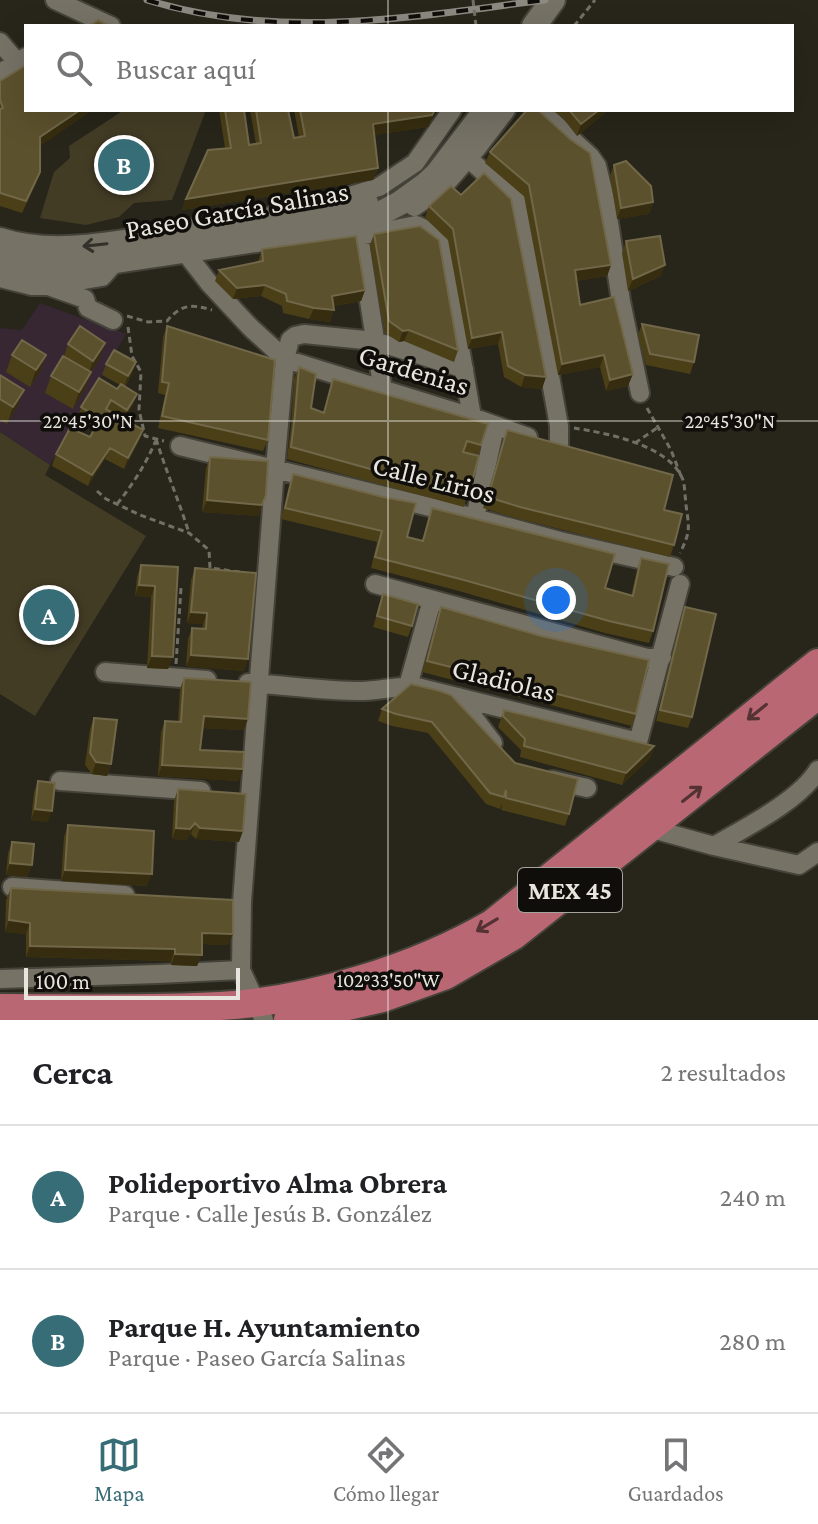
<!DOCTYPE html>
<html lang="es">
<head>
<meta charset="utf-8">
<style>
	:root { --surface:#fff; --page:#f6f6f6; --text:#202124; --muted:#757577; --line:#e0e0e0; --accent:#376d77 }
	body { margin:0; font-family:"Crimson Pro",serif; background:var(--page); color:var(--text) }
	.scale { position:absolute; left:24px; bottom:20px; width:216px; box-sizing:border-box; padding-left:8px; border:4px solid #e7e5de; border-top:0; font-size:22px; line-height:28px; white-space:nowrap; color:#e7e5de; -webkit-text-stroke:6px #100e0a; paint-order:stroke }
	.you { position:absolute; left:556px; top:600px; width:28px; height:28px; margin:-20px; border:6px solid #fff; border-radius:50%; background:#1a73e8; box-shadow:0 0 0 12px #1a73e833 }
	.badge { display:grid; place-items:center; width:52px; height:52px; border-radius:50%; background:var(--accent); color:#fff; font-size:26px; font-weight:700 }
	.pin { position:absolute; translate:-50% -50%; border:4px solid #fff; box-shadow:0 2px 8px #0006 }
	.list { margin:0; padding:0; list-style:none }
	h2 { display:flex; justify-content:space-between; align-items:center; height:104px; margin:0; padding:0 32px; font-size:34px }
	h2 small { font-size:26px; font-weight:400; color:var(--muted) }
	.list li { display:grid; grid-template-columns:52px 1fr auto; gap:24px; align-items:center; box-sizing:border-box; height:144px; padding:0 32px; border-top:2px solid var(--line) }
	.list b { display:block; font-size:30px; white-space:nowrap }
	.list p { margin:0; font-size:26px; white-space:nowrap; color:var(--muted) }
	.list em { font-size:26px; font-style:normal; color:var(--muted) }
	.icon { flex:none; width:44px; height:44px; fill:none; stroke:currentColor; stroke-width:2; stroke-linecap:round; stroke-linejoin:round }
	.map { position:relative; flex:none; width:818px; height:1020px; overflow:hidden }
	.search { position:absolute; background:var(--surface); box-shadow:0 8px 32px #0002; left:24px; right:24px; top:24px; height:88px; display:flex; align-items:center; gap:20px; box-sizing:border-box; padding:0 28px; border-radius:0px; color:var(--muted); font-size:30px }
	.sheet { height:392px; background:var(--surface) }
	nav { display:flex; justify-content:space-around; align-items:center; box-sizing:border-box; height:112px; border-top:2px solid var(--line); background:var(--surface); font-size:22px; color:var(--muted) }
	nav a { display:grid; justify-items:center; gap:4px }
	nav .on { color:var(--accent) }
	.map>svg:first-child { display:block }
	.education { fill:#362733 }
	.green { fill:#433c25 }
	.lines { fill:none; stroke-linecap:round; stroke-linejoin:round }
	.minor-casing { stroke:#444239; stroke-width:22 }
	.secondary-casing { stroke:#444239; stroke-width:28 }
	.primary-casing { stroke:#444239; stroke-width:32 }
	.path { stroke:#727066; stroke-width:3; stroke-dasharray:6 4; stroke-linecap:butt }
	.minor { stroke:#767266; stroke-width:18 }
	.secondary { stroke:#767266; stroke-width:24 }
	.primary { stroke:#ba6774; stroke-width:28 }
	.rail-casing { stroke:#8b8980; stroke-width:7 }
	.rail { stroke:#100e0a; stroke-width:4; stroke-dasharray:12; stroke-linecap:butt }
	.path-bridge { stroke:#727066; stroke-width:3; stroke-dasharray:6 4; stroke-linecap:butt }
	.wall { fill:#4b3f18 }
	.shaded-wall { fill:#362d10 }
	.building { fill:#5c512d; stroke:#716849; stroke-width:2 }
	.oneway { stroke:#34312a }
	.oneway2 { stroke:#543234 }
	.ticks { fill:none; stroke:#e7e5de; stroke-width:2; stroke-opacity:0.45 }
	.labels { text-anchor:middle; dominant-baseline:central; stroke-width:7; stroke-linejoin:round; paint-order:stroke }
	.shield { fill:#100e0a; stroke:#a6a49e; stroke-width:2 }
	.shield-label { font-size:26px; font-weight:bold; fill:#e7e5de }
	.street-label { font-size:28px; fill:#e7e5de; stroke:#100e0a }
	.ticks-label { font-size:20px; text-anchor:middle; fill:#e7e5de; stroke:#100e0a; stroke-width:7; stroke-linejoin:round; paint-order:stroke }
</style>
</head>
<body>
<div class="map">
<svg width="818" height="1020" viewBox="0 0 818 1020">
	<rect width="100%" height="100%" fill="#28251a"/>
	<path class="education" d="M40 303 126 334 50 465 0 432V328L22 330Z"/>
	<path class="green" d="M124 110H206L172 200 134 203 119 217 86 225 40 218 54 172 70 158 69 146Z
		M0 432 50 465 45 475 146 536 35 716 0 694Z"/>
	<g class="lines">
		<defs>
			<path id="minor" d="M55 0 111 26
				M0 42 17 62
				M0 73 26 57
				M540 110 590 156 597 166 606 203 621 301 640 393
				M468 158 519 204 559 426V447
				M343 198 379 187 415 163 452 110
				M414 207 442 188 477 148 506 110
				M359 236 383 391
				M333 239 359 236 416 225 429 231 442 244 472 417
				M185 252 209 283 251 328 285 359 472 417 528 437
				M0 278 32 286H49L102 277 116 261
				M51 287 85 299 88 308 113 320
				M180 446 475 518 560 541 674 567
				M475 518 495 427
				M375 584 647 658 662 657
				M105 672 207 680
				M248 683C286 685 323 691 361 691 380 691 398 685 417 687L638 742 680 584
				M408 686 432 600
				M458 697 493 743
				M552 780 587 788
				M60 781 201 791
				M649 828 714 846C746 827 799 801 818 770
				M714 846 799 865 818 852
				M12 887 125 895
				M0 979 158 974 241 970
				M264 1020 241 970 242 902 275 468 285 359 290 340 295 336 304 334 375 341 464 369"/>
			<path id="secondary" d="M534 26 553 0
				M0 240C55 258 121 242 177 234 233 225 290 216 347 208L366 203
				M0 260 12 263 50 267 116 261 269 238 336 227 354 222 383 212 400 203 425 185 437 174 486 110"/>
			<path id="primary" d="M0 1008C73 1008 147 1010 220 1006 309 1001 416 968 493 923L818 663
				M288 1020 382 998 446 975 513 936 818 695"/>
		</defs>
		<use href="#minor" class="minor-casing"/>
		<use href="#secondary" class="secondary-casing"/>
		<use href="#primary" class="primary-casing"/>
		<path class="path" d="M574 26 595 0
			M127 316 148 322 167 321C181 304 192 304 212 310
			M128 327 132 356 141 372 139 410 145 436 164 441
			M647 408 671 450 681 476
			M574 428C606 433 670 445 683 480 685 487 685 497 686 505 689 528 691 531 680 553
			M156 439C166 471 179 501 189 533
			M635 443 657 428
			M97 491 106 499 140 515 189 533 209 550 210 568 240 572
			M117 504C133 484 146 464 156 440
			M176 664 181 588"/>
		<use href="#minor" class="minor"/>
		<use href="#secondary" class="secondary"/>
		<use href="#primary" class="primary"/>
		<defs>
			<path id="rail" d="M147 0C279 41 410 17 545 0"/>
		</defs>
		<use href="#rail" class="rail-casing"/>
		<use href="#rail" class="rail"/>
		<path class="path-bridge" d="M473 0 476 26"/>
	</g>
	<path class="wall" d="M0 81 40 146 36 183 22 213 0 206Z
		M219 110H244L249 145 256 144 250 110H288L294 138 299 137 294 110H436L428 127 374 135 378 168 373 180 182 210 186 199 225 148Z
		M527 110 611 265 607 276 576 281 580 305 628 386 606 391 600 367 558 375 524 196 485 163 490 152Z
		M552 110H606L604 114 577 136 562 117Z
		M614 165 653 202 649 214 617 219 610 176Z
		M451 186 542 389 521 387 504 377 498 344 468 349 448 240 425 218 429 206Z
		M374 234 458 350 454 362 404 341 399 342 385 333 370 245Z
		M626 241 661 276 628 291 622 253Z
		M262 249 365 290 361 301 334 306 330 322 309 319 283 313 282 306 261 296 233 299 215 281 219 270 258 262Z
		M642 324 694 362 690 374 646 365 638 335Z
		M167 326 268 440 263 451 158 428 165 395 158 393 163 337Z
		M105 343 99 360 91 372 85 389 73 409 45 393 51 376 64 356 68 344Z
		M12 355H46L40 372 30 387 6 372Z
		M106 364 132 374 125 387 137 394 133 405 124 419 143 430 139 441 124 469 105 459 88 486 52 466 56 454 90 437 94 430 77 419 81 407 117 389 120 385 102 375Z
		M299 367 311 408 323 413 333 379 481 445 464 507 287 459 291 427 294 379Z
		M0 375 24 390 17 407 7 424 0 420Z
		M507 430 664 510 674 545 670 557 516 518 483 508Z
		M210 457 266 495 258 516 202 512 206 468Z
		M293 474 407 537 422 541 432 508 605 588 631 596 637 570 641 558 653 631 649 643 605 633 459 591 371 568 377 542 281 519 289 486Z
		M141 565 178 567 173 657 168 669 147 668 151 597 135 596 137 577Z
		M195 568 244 671 186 666 188 639 192 628 202 629 203 624 187 623 191 580Z
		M383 594 412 626 408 637 373 627Z
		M441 607 636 714 632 726 422 672Z
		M685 607 692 717 688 728 656 721 681 618Z
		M184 678 244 730 202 728 200 750 239 781 158 776 161 732 165 721 178 722 180 689Z
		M411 684 515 763 569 814 565 826 501 810 502 803 500 809 486 804 428 733 392 726 378 721 382 709Z
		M504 710 654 746 650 758 622 785 520 757 521 750 498 727Z
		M94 718 111 764 107 776 92 774 85 765 90 729Z
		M38 781 48 822 31 820 34 792Z
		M178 789 239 842 196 839 191 834 186 840 172 839 174 801Z
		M68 825 147 886 61 881 64 837Z
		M12 842 32 865 27 877 6 875 8 853Z
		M11 888 233 934 228 945 202 944 197 966 171 965V961L26 957V934L5 932 6 900Z"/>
	<path class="shaded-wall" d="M80 110H93L36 149 40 137Z
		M436 110 428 127 369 136 373 124Z
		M599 110H606L604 114 577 136 581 124Z
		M378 168 373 180 182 210 186 199Z
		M653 202 649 214 617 219 621 208Z
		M611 265 607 276 570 282 575 270Z
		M665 265 661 276 628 291 633 279Z
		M265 285 261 296 233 299 237 288Z
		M365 290 361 301 328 307 332 296Z
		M314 308 334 310 330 322 309 319Z
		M409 330 404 341 399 342 403 331Z
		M502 332 498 344 468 349 472 338Z
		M105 343 99 360 87 378 93 361Z
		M46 355 40 372 30 387 36 370Z
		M604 355 600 367 558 375 562 364Z
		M136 362 132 374 124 387 128 376Z
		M91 372 85 389 73 409 79 392Z
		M633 374 628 386 606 391 610 380Z
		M525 375 546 377 542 389 521 387Z
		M24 390 17 407 7 424 13 407Z
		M137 394 133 405 123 421 127 410Z
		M143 430 139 441 124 469 128 458Z
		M110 448 105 459 88 486 92 475Z
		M207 500 262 505 258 516 202 512Z
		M139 585 155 586 151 597 135 596Z
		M191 612 207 613 203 624 187 623Z
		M191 655 248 659 244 671 186 666Z
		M152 656 173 657 168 669 147 668Z
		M204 716 248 719 244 730 199 728Z
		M654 746 650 758 622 785 626 773Z
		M96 762 111 764 107 776 92 774Z
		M162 765 243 769 239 781 158 776Z
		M35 809 52 811 48 822 31 820Z
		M195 823 191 834 186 840 172 839 176 828Z
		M200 828 243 831 239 842 196 839Z
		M10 863 32 865 27 877 6 875Z
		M65 870 152 874 147 886 61 881Z
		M9 920 30 923 26 934 5 932Z
		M202 933 233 934 228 945 198 944Z
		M30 946 175 949 171 961 26 957Z
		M175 954 202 955 197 966 171 965Z"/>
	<path class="building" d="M98 20 110 26H89Z
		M26 65V110H80L40 137V172L26 201 0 193V109L3 108 0 100V81Z
		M225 110H244L249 145 261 143 256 110H288L294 138 305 136 300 110H435L432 115 373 124 378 168 186 199 208 150 231 148Z
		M527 110H538L570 139 590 153 611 265 575 270 580 305 614 297 633 374 610 380 604 355 562 364 529 185 490 152Z
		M569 110H599L581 124Z
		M626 161 651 186 653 202 621 208 614 165Z
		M484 173 511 199 546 377 525 375 508 366 502 332 472 338 453 229 429 206 451 186 461 195Z
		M420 226 439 240 458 350 409 330 403 331 389 321 374 234Z
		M356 236 365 290 332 296 334 310 314 308 287 301 286 294 265 285 237 288 219 270 263 261 262 249Z
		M660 236 665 265 633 279 626 241Z
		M642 324 699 335 694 362 650 354Z
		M80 326 105 343 93 361 68 344Z
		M167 326 275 360 268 440 162 416 169 383 162 382Z
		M22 340 46 355 36 370 12 355Z
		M114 350 136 362 128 376 106 364Z
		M63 356 91 372 79 392 51 376Z
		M299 367 316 374 311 408 324 413 333 379 488 424 481 445 467 441 463 452 479 456 468 496 291 447 295 415Z
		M0 375 24 390 13 407 0 399Z
		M99 378 117 389 121 384 137 394 127 410 111 400 106 409 143 430 128 458 110 448 92 475 56 454 70 428 90 437 100 419 81 407Z
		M507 430 673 475 664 510 682 514 674 545 520 507 488 497Z
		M210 457 268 461 266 495 262 505 207 500Z
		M293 474 383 497 416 503 407 537 423 541 432 508 615 554 605 588 633 596 641 558 669 564 653 631 609 621 464 580 375 557 382 531 285 508Z
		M141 565 178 567 173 657 152 656 155 586 139 585Z
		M195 568 256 573 248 659 191 655 192 628 206 629 207 613 191 612Z
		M383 594 418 604 412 626 377 616Z
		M441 607 541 636 649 660 636 714 427 661Z
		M685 607 716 614 692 717 660 710Z
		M184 678 251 682 248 719 204 716 200 750 244 752 243 769 162 765 165 721 181 722Z
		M411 684 440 691 451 695 515 763 578 779 569 814 506 798V790L504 797 490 793 432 722 396 714 382 709Z
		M504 710 654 746 626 773 524 746 525 739 503 716Z
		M94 718 117 720 111 764 96 762 90 753Z
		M38 781 55 783 52 811 35 809Z
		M178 789 246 794 243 831 200 828 195 823 190 829 176 828Z
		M68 825 154 831 152 874 65 870Z
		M12 842 34 844 32 865 10 863Z
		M11 888 233 900V934L202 933V955L175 954V949L30 946V923L9 920Z"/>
	<defs><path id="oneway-shaft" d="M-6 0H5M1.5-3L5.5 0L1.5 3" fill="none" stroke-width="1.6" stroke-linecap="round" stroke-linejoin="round" transform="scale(2)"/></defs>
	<use class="oneway" href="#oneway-shaft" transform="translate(95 245) rotate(174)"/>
	<g class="oneway2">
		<use href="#oneway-shaft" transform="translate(757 712) rotate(141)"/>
		<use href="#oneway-shaft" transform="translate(692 794) rotate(-38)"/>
		<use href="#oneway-shaft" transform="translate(487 925) rotate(149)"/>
	</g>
	<path class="ticks" d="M388 0V26M388 110V1020M0 421H818"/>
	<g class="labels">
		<rect class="shield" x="518" y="868" width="104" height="44" rx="6"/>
		<g class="shield-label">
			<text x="570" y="890">MEX 45</text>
		</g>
		<g class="street-label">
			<text transform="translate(237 210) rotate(-10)">Paseo García Salinas</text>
			<text transform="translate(414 370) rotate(17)">Gardenias</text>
			<text transform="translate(434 479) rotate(14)">Calle Lirios</text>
			<text transform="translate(504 680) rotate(14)">Gladiolas</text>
		</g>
	</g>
	<g class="ticks-label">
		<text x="88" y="428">22°45'30"N</text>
		<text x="730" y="428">22°45'30"N</text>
		<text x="388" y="987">102°33'50"W</text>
	</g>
</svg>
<div class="scale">100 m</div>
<div class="you"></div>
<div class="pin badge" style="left:49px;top:615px">A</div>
<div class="pin badge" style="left:124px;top:165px">B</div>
<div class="search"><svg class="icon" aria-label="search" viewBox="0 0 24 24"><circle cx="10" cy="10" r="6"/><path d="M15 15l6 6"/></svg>Buscar aquí</div>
</div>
<section class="sheet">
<h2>Cerca<small>2 resultados</small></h2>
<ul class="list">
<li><span class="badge">A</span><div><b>Polideportivo Alma Obrera</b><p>Parque · Calle Jesús B. González</p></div><em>240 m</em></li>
<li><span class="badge">B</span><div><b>Parque H. Ayuntamiento</b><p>Parque · Paseo García Salinas</p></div><em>280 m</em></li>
</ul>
</section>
<nav>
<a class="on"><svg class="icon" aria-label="map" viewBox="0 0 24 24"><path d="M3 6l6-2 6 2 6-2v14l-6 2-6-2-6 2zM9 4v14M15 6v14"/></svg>Mapa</a>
<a><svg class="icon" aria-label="directions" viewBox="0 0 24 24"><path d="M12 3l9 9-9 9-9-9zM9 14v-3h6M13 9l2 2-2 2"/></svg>Cómo llegar</a>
<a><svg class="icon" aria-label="saved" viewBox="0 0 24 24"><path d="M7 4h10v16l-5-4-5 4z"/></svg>Guardados</a>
</nav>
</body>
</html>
